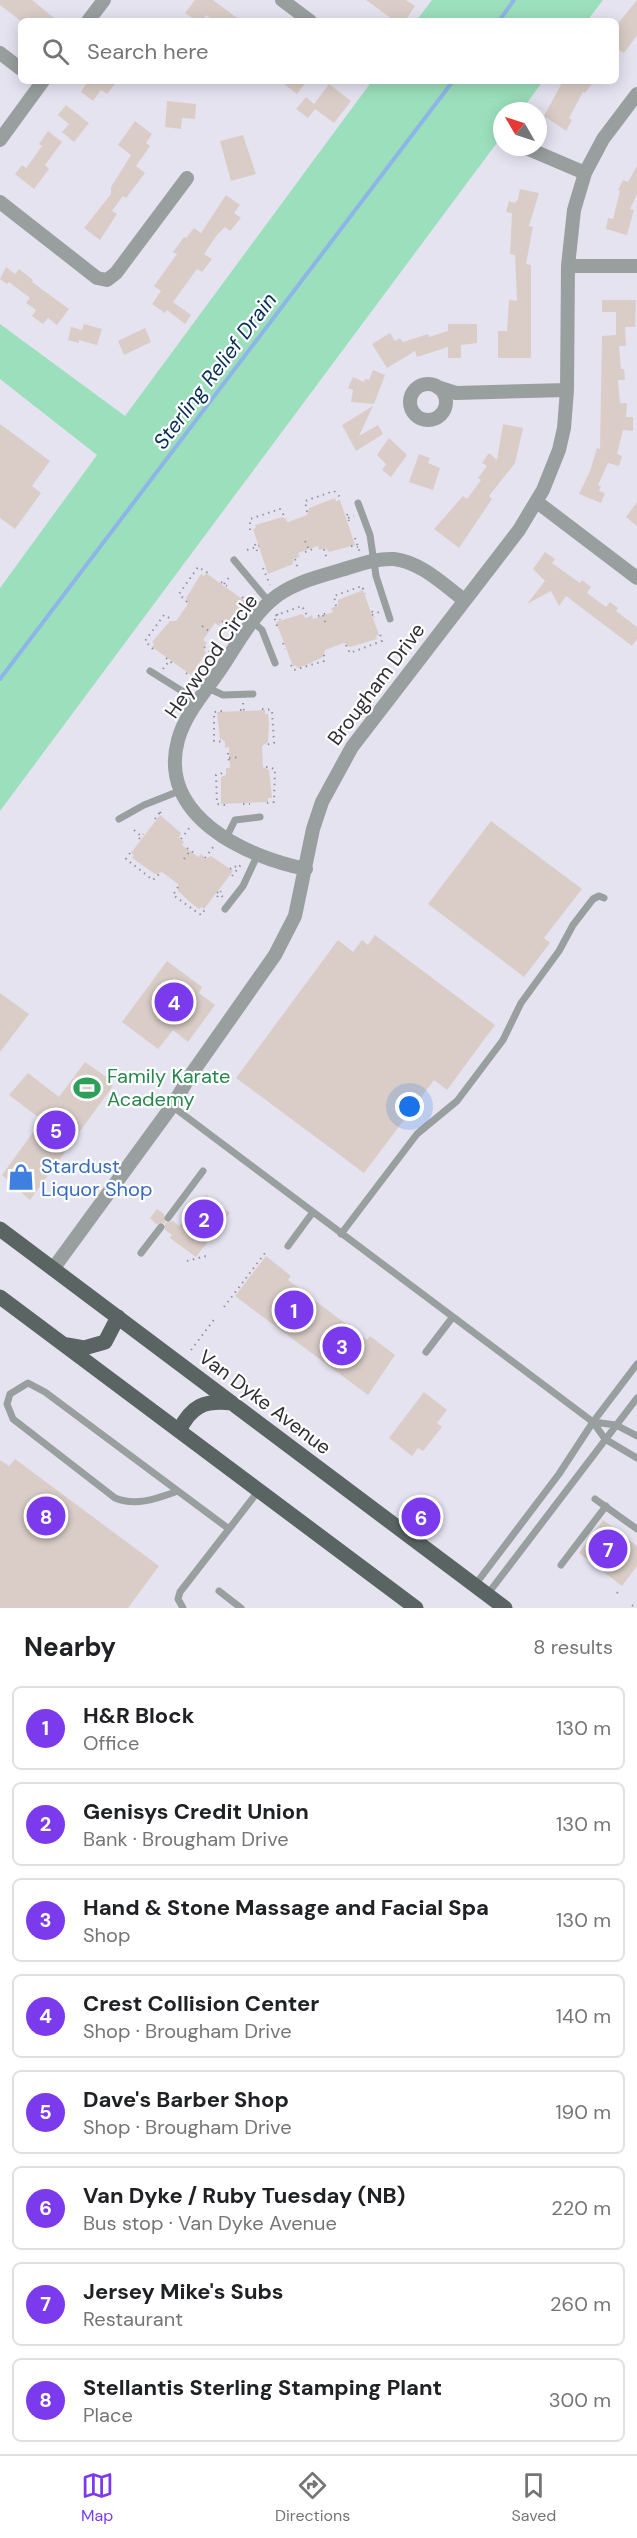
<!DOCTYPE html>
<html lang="en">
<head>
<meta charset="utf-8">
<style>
	:root { --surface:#fff; --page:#f2f2f2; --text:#202124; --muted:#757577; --line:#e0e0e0; --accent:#7c3aed }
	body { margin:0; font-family:"DM Sans",sans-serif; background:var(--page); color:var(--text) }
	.compass { position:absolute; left:493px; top:102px; width:54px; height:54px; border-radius:50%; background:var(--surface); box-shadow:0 3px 15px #0003; rotate:309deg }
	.you { position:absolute; left:410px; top:1107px; width:21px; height:21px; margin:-15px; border:4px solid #fff; border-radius:50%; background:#1a73e8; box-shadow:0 0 0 9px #1a73e833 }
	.badge { display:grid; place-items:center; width:39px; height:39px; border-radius:50%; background:var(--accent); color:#fff; font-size:20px; font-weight:700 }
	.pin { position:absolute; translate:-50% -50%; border:3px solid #fff; box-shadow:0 2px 6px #0006 }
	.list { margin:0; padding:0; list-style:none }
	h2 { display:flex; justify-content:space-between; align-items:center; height:78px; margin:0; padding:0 24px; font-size:26px }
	h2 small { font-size:20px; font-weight:400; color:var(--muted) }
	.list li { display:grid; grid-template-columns:39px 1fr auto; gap:18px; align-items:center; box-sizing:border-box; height:84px; margin:0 12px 12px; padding:0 12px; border:2px solid var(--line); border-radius:9px }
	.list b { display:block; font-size:22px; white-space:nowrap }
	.list p { margin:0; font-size:20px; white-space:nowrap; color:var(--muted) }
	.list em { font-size:20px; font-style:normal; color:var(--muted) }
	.icon { flex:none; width:33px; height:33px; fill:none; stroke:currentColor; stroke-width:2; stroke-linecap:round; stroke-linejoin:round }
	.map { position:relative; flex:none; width:637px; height:1608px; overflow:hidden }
	.search { position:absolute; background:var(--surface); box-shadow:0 3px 15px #0003; left:18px; right:18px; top:18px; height:66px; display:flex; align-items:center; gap:15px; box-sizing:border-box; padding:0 21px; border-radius:9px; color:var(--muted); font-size:22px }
	.sheet { height:846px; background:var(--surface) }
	nav { display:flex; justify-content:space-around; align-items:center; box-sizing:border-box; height:84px; border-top:2px solid var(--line); background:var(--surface); font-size:16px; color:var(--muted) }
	nav a { display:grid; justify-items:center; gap:3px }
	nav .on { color:var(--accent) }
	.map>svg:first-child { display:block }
	.green { fill:#9cdfbc }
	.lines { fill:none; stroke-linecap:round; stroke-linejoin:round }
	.stream { stroke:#8eb5e8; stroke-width:4 }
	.building { fill:#dacdc7 }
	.path { stroke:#96959e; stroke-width:2; stroke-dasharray:1.5 4.5; stroke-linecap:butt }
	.service { stroke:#999f9e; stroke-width:7 }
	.minor { stroke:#999f9e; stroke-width:14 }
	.primary { stroke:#5a6563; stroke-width:15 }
	.labels { text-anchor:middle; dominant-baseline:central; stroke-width:4.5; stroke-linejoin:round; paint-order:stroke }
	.street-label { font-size:20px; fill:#2e2d32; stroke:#fff }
	.leisure-label { font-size:20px; fill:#27864d; stroke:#fff; text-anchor:start }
	.shop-label { font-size:20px; fill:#366cbe; stroke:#fff; text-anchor:start }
	.water-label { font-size:21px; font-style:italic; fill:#042c59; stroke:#fff }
</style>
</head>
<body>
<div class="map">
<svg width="637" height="1608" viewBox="0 0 637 1608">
	<rect width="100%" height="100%" fill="#e5e3f0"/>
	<path class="green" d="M432 0H603L587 21H416Z
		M372 81H543L521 111H502V136L0 811V588L97 455 0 379V324L125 416Z"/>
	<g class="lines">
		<path class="stream" d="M499 21 514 0
			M0 679 453 81"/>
	</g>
	<path class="building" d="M0 0H32L58 21H21L0 5Z
		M195 0H213L241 21H214L206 15 202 21H197L185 13Z
		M366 0H406L415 6 405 21H395Z
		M637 0V35L624 53 616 48V26Z
		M88 81H117L107 94 101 90 93 101 81 92Z
		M280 81H307L297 94Z
		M563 81H594L585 93 583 92 569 118 572 120 566 131 544 116Z
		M329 84 351 101 334 123 315 109 308 118 296 109 306 97 314 104Z
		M167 101 196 104 195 119 182 118 181 129 165 127Z
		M66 105 89 123 74 142 62 132 69 124 58 115Z
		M135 121 152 134 146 143 150 146 136 166 145 173 126 198 123 196 112 211 117 214 100 240 84 228 111 194V187L131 155 118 145Z
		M48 131 62 142 45 165 49 169 34 189 15 174 22 165 26 168 42 146 39 144Z
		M243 135 256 174 231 181 220 141Z
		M637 166V194L630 209 634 210 627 235 606 229 608 218 613 219 620 191 618 190 623 180 628 182Z
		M520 189 539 193 529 226 533 227 526 264 531 265V358H498V331H507L509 300 517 301 515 255 510 254 512 213 506 212 509 201 515 203 518 199Z
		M226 195 240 205 234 213 241 218 230 231 225 227 217 235 204 254 212 259 202 272 197 269 173 302 191 315 185 324 167 310 165 313 152 304 161 291 154 286 177 254 173 252 184 237 186 238 194 228 201 233Z
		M6 267 15 274 19 269 33 280 32 282 69 309 57 325 48 318 43 324 32 316 36 310 26 303 30 298 9 282 7 284 0 279Z
		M602 300H636L635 327H625L626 346H619L621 369H624L625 380H618L620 403H627L626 417H633V431L623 430 617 454 622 456 619 466 608 463 598 485 601 486 599 491 605 493 601 503 579 494 590 471 597 448 600 449 602 336 616 335V312H602Z
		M84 324 102 329 97 345 79 340V343L68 340 71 327 82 330Z
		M448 324H477V343L461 345V358H448V347L417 357 415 351 387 368 372 344 390 333 395 341 400 338 403 342 428 334 429 337 448 331Z
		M145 328 151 342 124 355 118 341Z
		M373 370 385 375 374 404 351 402 353 390 348 388 353 377 364 382 365 379 369 380Z
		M373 406 359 436 378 425 383 434 356 451 342 425Z
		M0 424 50 461 32 486 41 493 15 529 0 518Z
		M503 424 523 428 515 463 489 496 492 499 459 548 434 529 463 496 467 499 481 480 478 478 487 466 482 463 489 453 497 460Z
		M389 438 407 455 391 477 382 470 386 464 377 455Z
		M419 454 430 458 428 463 440 468 433 490 409 482Z
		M335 498 336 501 340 500 355 545 329 552 326 548 319 550 318 546 309 549 298 553 300 557 293 559V564L268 574 253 529 256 528 255 525 283 517 288 522 307 515 309 508Z
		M637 502V526L626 517Z
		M545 552 555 559 552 563 580 583 582 580 591 587 587 593 606 607 610 602 618 608 616 611 637 627V639L632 646 566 596 559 606 551 591 527 604 545 581 533 569Z
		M206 573 245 601 228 622 223 620 219 626 215 623 203 640 207 643 203 648 206 653 191 675 152 647 154 644 152 642 170 621H176L188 604 186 598 201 574 204 576Z
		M363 590 379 635 376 636 377 639 350 647 344 643 325 650 323 657 306 665 297 668 296 665 293 666 276 622 302 614 306 618 312 615 313 619 333 612 331 608 338 606V600Z
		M265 710V714H268L269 723 268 742 262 746 263 767 269 770 272 798H268V802L221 804V777L226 775V768H230L229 747 225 748V741L220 739 217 712Z
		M160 815 181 833 179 838 184 842 182 845 198 857 201 854 206 859 211 856 233 871 204 909 201 907 199 909 191 903 178 891V884L162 872 155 874 132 858 134 855 131 853Z
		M491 821 582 889 544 938 550 943 524 977 428 904Z
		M375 935 495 1025 447 1090 434 1080 364 1173 236 1078 338 940 353 952 362 940 368 945Z
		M167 961 202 987 199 993 215 1005 188 1042 173 1030 158 1049 122 1022Z
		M0 993 29 1014 0 1052Z
		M85 1062 112 1081 110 1084 113 1086 30 1200 2 1175 42 1120 9 1095 28 1073 59 1097Z
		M206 1195 230 1213 196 1257 170 1238 172 1235 165 1230V1223L156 1224 150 1218 157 1209 164 1214 165 1223 173 1221 179 1226 199 1198Z
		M266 1256 291 1276 288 1280 367 1340 370 1336 395 1355 368 1395 235 1296Z
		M424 1392 447 1410 437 1423 442 1427 423 1451 418 1448 412 1456 389 1438Z
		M15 1459 159 1566 128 1608H0V1460L9 1466Z
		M603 1520 637 1546V1566L622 1586 579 1553Z"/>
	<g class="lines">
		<path class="path" d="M307 512 305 501 334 491 342 499
			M347 514 349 521
			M348 518 354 516
			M250 530V519L280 509 286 519
			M355 538 360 553
			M305 541 309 550
			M255 544 257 551
			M351 546 358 547
			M324 549 327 560
			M247 550 259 546
			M305 552 313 549
			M295 559 298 570
			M263 568 270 585
			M221 582 227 586
			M224 584 230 576
			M242 597 249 603
			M187 602 179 594 198 567 208 573
			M243 603 247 601
			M336 606 334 596 362 586 365 594
			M372 611 374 617
			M277 614 280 620
			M323 615 326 624
			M372 615 379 612
			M318 616 327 613
			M222 621 232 629
			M202 626 210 632
			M277 626 274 616 302 606 308 617
			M283 643 285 649
			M346 645 350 653 382 641 379 631
			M204 647 216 656
			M153 649 145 641 164 615 173 620
			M166 658 172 663
			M291 665 294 670 324 661V653
			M163 669 170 660
			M186 673 196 680
			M243 703 244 711
			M262 709 272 710 274 743 265 745
			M240 710H246
			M222 711 214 712V741L225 742
			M228 753 229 762
			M229 758 239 757
			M266 767 275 769 274 802 267 803
			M243 804H250
			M225 805 217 804 216 775 226 772
			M160 812 163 817
			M155 819 162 809
			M134 830 141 836
			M139 839 143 834
			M181 839 190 827
			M187 848 194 853
			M130 853 126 859 153 880 160 873
			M205 858 214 846
			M184 859 190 851
			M230 869 233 866 237 867
			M232 876 243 862
			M178 887 173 895 201 915 206 908
			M217 892 224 898
			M217 897 221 891
			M187 1261 206 1256
			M224 1307 265 1253
			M191 1350 216 1317
			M617 1592 618 1594
			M632 1605 636 1608"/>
		<path class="service" d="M358 503 370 535 376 576 390 619
			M234 560 269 602
			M253 622 262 630 275 663
			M150 671 198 701
			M208 688 223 695 253 694
			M119 819 144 805 182 790
			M226 838 235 820 260 817
			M225 909 243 886 257 856
			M172 1106 593 1422 605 1439 637 1458
			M168 1218 203 1171
			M341 1234 417 1134 457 1101 503 1040 521 1003 559 951 573 925 593 899 599 896 604 898
			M288 1246 313 1212
			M141 1253 161 1227
			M426 1352 452 1318
			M593 1422 616 1425 637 1436
			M178 1491C158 1498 136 1507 115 1498L13 1419 7 1404 10 1394 28 1383 45 1392 229 1529 259 1490
			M595 1499 637 1529
			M561 1565 606 1506
			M475 1585 559 1474 593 1422 637 1364
			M219 1591 241 1608
			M487 1595 637 1398
			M183 1608 178 1599 180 1592 229 1529"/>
		<path class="minor" d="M282 0 310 21
			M88 21 104 0
			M0 53 21 69
			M0 140 43 81
			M524 147 585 173
			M0 202 97 278 107 280 116 273 187 178
			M568 266H637
			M410 402a18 18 0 1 1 36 0a18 18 0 1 1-36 0Z
			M437 387 456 393 567 390
			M537 502 637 578
			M306 869C246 857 157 816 178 740 185 714 205 692 220 670 237 645 253 613 278 595 297 582 320 576 341 570 358 565 376 558 394 559 421 562 444 585 464 600
			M53 1269 172 1106 190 1076 275 955 295 916 313 829 322 802 352 747 519 530 543 490 559 450 564 428 567 390 568 266 574 210 585 173 603 139 637 94"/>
		<path class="primary" d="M0 1229 505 1608
			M0 1297 416 1608
			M67 1345 84 1348 105 1342 118 1317
			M179 1431C191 1406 204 1400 232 1403"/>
	</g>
	<defs>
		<symbol id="stadium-bare" viewBox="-9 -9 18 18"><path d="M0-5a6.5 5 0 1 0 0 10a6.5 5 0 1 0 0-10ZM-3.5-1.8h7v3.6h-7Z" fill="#2e9e5b" stroke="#fff" stroke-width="2.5" paint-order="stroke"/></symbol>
		<symbol id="shop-bare" viewBox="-9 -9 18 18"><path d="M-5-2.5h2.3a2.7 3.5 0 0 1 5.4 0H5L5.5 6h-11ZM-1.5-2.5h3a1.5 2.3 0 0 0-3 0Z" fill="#3f7fe0" stroke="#fff" stroke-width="2.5" paint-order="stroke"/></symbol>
	</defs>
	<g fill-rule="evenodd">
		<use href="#stadium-bare" x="68" y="1069" width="38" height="38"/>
		<use href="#shop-bare" x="2" y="1158" width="38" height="38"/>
	</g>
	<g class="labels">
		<g class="street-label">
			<text transform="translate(211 656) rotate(-55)">Heywood Circle</text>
			<text transform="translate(376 684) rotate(-53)">Brougham Drive</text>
			<text transform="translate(265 1402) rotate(37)">Van Dyke Avenue</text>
		</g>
		<g class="leisure-label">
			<text x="107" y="1076">Family Karate<tspan x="107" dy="23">Academy</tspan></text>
		</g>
		<g class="shop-label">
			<text x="41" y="1166">Stardust<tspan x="41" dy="23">Liquor Shop</tspan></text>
		</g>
		<g class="water-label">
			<text transform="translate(215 371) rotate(-53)">Sterling Relief Drain</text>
		</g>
	</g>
</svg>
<svg class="compass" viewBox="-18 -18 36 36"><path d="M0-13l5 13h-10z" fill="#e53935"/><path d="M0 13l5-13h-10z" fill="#757577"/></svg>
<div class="you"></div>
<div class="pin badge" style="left:294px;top:1310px">1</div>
<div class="pin badge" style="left:204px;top:1219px">2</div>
<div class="pin badge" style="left:342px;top:1346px">3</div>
<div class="pin badge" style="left:174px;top:1002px">4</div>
<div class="pin badge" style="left:56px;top:1130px">5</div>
<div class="pin badge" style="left:421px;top:1517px">6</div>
<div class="pin badge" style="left:608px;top:1549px">7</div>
<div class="pin badge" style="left:46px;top:1516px">8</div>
<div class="search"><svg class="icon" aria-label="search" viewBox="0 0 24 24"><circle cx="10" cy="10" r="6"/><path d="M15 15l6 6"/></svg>Search here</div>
</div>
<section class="sheet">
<h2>Nearby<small>8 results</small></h2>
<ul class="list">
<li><span class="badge">1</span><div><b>H&amp;R Block</b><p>Office</p></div><em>130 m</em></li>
<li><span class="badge">2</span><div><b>Genisys Credit Union</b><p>Bank · Brougham Drive</p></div><em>130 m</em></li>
<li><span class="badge">3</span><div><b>Hand &amp; Stone Massage and Facial Spa</b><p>Shop</p></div><em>130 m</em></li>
<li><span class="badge">4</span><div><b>Crest Collision Center</b><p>Shop · Brougham Drive</p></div><em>140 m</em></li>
<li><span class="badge">5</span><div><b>Dave's Barber Shop</b><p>Shop · Brougham Drive</p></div><em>190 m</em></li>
<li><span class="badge">6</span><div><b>Van Dyke / Ruby Tuesday (NB)</b><p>Bus stop · Van Dyke Avenue</p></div><em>220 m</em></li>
<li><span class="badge">7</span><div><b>Jersey Mike's Subs</b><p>Restaurant</p></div><em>260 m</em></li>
<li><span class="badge">8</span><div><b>Stellantis Sterling Stamping Plant</b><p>Place</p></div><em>300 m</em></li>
</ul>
</section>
<nav>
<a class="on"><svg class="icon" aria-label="map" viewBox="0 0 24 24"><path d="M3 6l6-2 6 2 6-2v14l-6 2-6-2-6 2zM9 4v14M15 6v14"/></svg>Map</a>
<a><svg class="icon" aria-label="directions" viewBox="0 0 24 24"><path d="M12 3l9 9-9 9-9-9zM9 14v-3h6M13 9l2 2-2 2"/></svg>Directions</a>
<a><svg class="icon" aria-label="saved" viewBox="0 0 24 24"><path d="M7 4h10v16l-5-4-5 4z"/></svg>Saved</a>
</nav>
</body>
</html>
